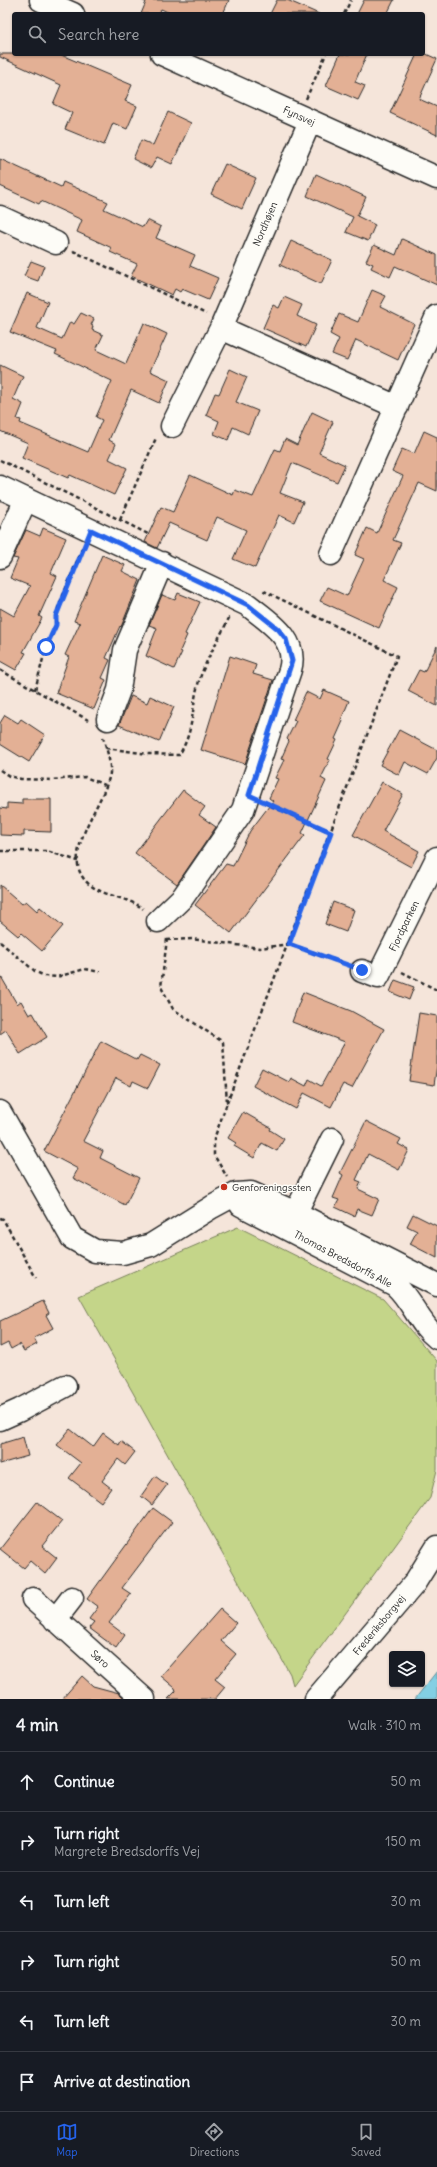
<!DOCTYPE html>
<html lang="en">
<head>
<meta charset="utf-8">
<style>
	:root { --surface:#171b24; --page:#20242c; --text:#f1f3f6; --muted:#9ea1a6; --line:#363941; --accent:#2563eb }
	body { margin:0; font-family:Delius,sans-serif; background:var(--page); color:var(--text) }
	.controls { position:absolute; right:12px; bottom:12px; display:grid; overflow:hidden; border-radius:4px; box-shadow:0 1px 3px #0004 }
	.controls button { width:36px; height:36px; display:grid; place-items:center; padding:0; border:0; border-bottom:1px solid var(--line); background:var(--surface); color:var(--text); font:20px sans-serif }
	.stop { position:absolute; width:12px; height:12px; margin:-9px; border:3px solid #2563eb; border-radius:50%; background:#fff }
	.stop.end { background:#2563eb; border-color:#fff; box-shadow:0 1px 4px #0008 }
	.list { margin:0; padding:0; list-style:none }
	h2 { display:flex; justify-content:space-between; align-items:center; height:52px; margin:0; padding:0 16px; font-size:17px }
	h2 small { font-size:13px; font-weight:400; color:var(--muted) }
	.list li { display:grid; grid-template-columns:26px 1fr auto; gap:12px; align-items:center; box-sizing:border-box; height:60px; padding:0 16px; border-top:1px solid var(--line) }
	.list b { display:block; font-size:15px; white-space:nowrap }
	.list p { margin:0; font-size:13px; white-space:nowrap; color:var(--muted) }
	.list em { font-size:13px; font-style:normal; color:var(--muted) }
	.icon { flex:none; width:22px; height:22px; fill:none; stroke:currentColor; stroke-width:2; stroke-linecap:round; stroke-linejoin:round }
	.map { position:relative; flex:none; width:437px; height:1699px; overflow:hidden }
	.search { position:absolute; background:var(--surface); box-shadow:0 1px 3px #0004; left:12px; right:12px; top:12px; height:44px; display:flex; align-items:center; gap:10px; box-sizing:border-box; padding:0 14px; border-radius:4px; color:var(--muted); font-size:15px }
	.sheet { height:412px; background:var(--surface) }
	nav { display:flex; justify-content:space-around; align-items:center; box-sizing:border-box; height:56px; border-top:1px solid var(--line); background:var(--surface); font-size:11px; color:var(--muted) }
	nav a { display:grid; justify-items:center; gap:2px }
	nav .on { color:var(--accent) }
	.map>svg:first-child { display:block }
	.green { fill:#c4d589; stroke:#78805a }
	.water { fill:#83cfe3; stroke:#608d99 }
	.building { fill:#e3b095; stroke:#2b2b2b }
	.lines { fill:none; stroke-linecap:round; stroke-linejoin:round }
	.minor-casing { stroke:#2b2b2b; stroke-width:25 }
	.path { stroke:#2b2b2b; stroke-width:2.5; stroke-dasharray:4 3; stroke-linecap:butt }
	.minor { stroke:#fdfcf7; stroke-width:22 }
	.route { stroke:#2563eb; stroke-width:5 }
	.poi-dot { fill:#c8321e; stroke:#fdfcf7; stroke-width:1.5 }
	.labels { text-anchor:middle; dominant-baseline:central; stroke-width:3; stroke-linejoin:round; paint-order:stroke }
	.street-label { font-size:10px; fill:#2b2b2b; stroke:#fdfcf7 }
	.poi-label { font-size:10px; fill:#2b2b2b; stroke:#fdfcf7; text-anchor:start }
</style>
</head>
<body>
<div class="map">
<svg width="437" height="1699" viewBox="0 0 437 1699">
	<rect width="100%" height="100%" fill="#f5e5da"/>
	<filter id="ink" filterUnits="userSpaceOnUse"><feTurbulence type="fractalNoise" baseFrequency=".025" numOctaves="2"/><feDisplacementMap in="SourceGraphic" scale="8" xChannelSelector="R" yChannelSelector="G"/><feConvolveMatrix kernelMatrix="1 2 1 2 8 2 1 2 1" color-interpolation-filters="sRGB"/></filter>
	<g filter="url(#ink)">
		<path class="green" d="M238 1227 383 1299 437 1361V1470L430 1498 293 1685 290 1674 79 1296Z"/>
		<path class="water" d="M437 1671V1699H415Z"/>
		<path class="building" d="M141 0H229L223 14H172L161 9 159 14H141L146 2Z
			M277 0H287L319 14H270Z
			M364 0H394L387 14H357Z
			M0 54H59L132 85 125 101 137 106 127 129 113 123 104 145 65 129 72 113 53 104 61 85 0 57Z
			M340 54H367L355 82 365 86 358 100 326 86Z
			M417 54H426L437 59 419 99 437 107V135L390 113Z
			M168 112 191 123 172 164 157 157 151 168 133 159 141 140 153 145Z
			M0 159 61 187 63 182 108 202 104 209 143 227 147 220 161 227 156 238 195 255 190 266 218 278 208 300 182 289 180 292 175 289 172 295 131 276 137 264 110 252 112 248 77 232 82 220 41 201 39 204 0 186Z
			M225 164 256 178 242 209 211 194Z
			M316 174 366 197 357 216 375 225 368 241 346 232 353 217 307 196Z
			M402 239 437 255V285L395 266 390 277 371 268 373 264 366 261 374 245 396 255Z
			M291 241 332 260 321 284 280 265Z
			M31 261 44 266 38 281 24 276Z
			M372 290 386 296 380 307 414 324 398 360 356 340 347 360 332 354 339 339 330 334 339 314 358 322Z
			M27 293 48 302 37 328 62 339 70 322 74 324 81 313 94 319 91 325 93 326 92 330 103 335 96 350 126 364 144 323 167 334 150 371 169 380 159 403 131 390 109 440 116 444 109 459 127 468 114 495 70 475 68 478 22 458 28 443 0 431V365L23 376 13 399 23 404 17 419 21 420 20 423 88 452 102 420 96 417 112 381 55 354 57 351 10 332Z
			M284 297 302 305 297 316 316 325 306 347 263 328 273 305 279 308Z
			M230 369 247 377 236 402 258 411 248 434 233 427 228 440 214 434 219 421 206 415 215 393 219 394Z
			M312 412 333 422 319 453 345 465 337 482 292 463 280 493 303 502 294 522 279 515 255 568 233 559 246 530 217 517 207 540 169 523 157 548 145 542 161 507 173 512 190 475 233 495 235 490 253 497 275 449 280 451 285 439 297 445Z
			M424 431 437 437V491L419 483 393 540 401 543 384 580 398 587 379 628 320 601 327 587 347 596 364 559 355 555 367 528 377 533 403 476 392 471 402 449 414 454Z
			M43 528 66 538 51 573 57 576 39 616 42 618 23 652 26 653 16 670 0 661V608L14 616 30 586 10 578 18 559 13 558 26 530 40 536Z
			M102 555 125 565 122 571 140 580 121 627 120 626 106 658 110 660 102 678 106 680 94 709 56 693 69 657 65 655 80 623 74 621Z
			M178 593 200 602 185 634 187 635 180 651 182 652 174 669 146 656 157 628 149 625 162 595 175 600Z
			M437 646V706L408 691 419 670 424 672Z
			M230 656 256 665 253 674 273 680 245 764 201 750Z
			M324 690 349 701 341 720 343 721 335 739 337 740 328 759 330 760 321 778 326 781 302 833 305 835 231 933 195 905 226 864 233 866 250 831 273 801 269 798 278 779 275 778 284 760 281 759 289 741 287 739 296 721 293 720 306 692 320 699Z
			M131 696 147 703 150 696 174 707 159 742 119 725Z
			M5 715 18 723 21 719 45 735 29 762 0 744V723Z
			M399 730 437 750V758L428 774 405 762 399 775 380 765Z
			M382 782 403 794 383 831 419 851 411 867 353 835Z
			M183 790 205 807 199 815 216 827 177 884 135 853Z
			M22 799H51V832L24 831V836L0 835V808L7 809V803L22 804Z
			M0 885 22 904 26 901 37 911 40 907 63 926 42 951 21 933 18 936 0 921Z
			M333 902 354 910 346 932 325 924Z
			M0 975 17 1004 21 1001 29 1015 33 1013 47 1037 20 1054 6 1030 0 1034Z
			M395 980 414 987 409 1000 390 992Z
			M303 992 351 1011 384 1029 352 1088 343 1084 331 1107 304 1093 296 1109 253 1086 262 1068 289 1082 291 1078 306 1086 309 1079 321 1086 345 1042 292 1022Z
			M419 1013 437 1016V1065L434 1085 409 1081Z
			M101 1041 137 1060 140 1055 160 1065 148 1088 133 1081 131 1086 116 1078 83 1141 103 1151 100 1158 139 1178 125 1205 73 1178 78 1169 44 1151Z
			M243 1112 271 1128 270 1130 284 1139 277 1151 262 1143 254 1158 234 1146 236 1143 228 1138Z
			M366 1121 401 1139 398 1144 409 1150 399 1170 368 1154 356 1180 361 1182 358 1189 379 1199 372 1215 357 1209 354 1216 335 1207 339 1200 333 1198 343 1175 340 1173Z
			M413 1214 437 1226V1258L410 1244 417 1231 407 1226Z
			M43 1301 49 1313 46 1315 53 1328 34 1338 37 1344 24 1351 20 1344 11 1349 8 1343 0 1347V1321Z
			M70 1429 93 1447 103 1433 119 1445 121 1441 135 1452 125 1465 118 1459 102 1481 111 1488 101 1502 69 1478 81 1463 57 1445Z
			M23 1437 28 1456 0 1464V1444Z
			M155 1476 167 1485 152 1505 141 1496Z
			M37 1502 62 1521 42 1546 57 1558 45 1574 30 1561 24 1568 0 1549Z
			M153 1508 172 1522 122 1588 131 1594 109 1623 125 1635 116 1648 89 1628 94 1622 89 1619 98 1607 87 1599Z
			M220 1609 236 1623 221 1641 236 1654 215 1679 225 1687 215 1699H168L176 1691 175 1688 161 1676Z
			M82 1676 93 1686 119 1693 125 1699H62Z"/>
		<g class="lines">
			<defs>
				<path id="minor" d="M41 0 73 14
					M162 54 437 178
					M0 217 56 243
					M221 328 397 407
					M172 426 221 328 310 121
					M0 487 248 605C269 622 299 639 290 670L243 810 183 897 158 921
					M331 554 437 316
					M0 557 26 499
					M108 719 119 690 125 650 162 563
					M362 971 378 977 437 858
					M0 1112 72 1238 95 1251 123 1253 151 1245 212 1207 236 1194 251 1193 296 1213 437 1285
					M236 1194 241 1205 395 1285C412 1300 419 1324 437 1338
					M289 1226 332 1139
					M0 1419 20 1410 65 1386
					M33 1599 144 1699
					M55 1620 72 1598
					M316 1699 414 1584 437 1547"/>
			</defs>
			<use href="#minor" class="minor-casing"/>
			<path class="path" d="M344 14 351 0
				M306 99 326 54
				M73 251 206 314
				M0 460 150 535
				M120 520 156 438
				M0 670 88 720
				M35 690 46 647 56 625V616L59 606 83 547
				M103 737C106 747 111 762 110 773 105 804 55 858 90 885 105 897 129 897 143 909
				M106 748 148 754 179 755C195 730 191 707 199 681 206 659 220 637 230 616
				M0 770 9 776 21 779 52 780 85 777 105 785
				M265 803 331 832
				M0 851H47L78 861
				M167 939 161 987 173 1009 223 1042 227 1103 214 1139V1155L227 1177
				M167 940 192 939 260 948 289 944 345 964
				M0 942 36 972 45 976 57 977 85 969 100 972
				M402 972 437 990
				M227 1103 397 656 262 590
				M0 1218 3 1219 36 1278"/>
			<use href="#minor" class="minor"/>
		</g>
	</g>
	<g class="lines" filter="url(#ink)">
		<path class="route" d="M46 647 56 625V616L60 606 91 530 248 605 278 629 286 639 292 661 249 795 331 832 289 944 362 970"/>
	</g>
	<circle class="poi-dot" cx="224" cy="1187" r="4"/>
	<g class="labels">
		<g class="street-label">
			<text transform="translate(299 116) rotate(24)">Fynsvej</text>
			<text transform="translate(265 224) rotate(-67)">Nordhøjen</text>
			<text transform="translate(404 926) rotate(-64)">Fjordparken</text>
			<text transform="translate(343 1259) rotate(28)">Thomas Bredsdorffs Alle</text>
			<text transform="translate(379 1625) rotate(-50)">Frederiksborgvej</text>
			<text transform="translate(100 1659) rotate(42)">Søro</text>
		</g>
		<g class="poi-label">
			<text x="232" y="1187">Genforeningssten</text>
		</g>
	</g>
</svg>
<div class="controls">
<button><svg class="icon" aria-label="layers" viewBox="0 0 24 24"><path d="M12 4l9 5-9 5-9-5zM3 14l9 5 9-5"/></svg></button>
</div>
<div class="stop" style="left:46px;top:647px"></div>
<div class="stop end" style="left:362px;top:970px"></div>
<div class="search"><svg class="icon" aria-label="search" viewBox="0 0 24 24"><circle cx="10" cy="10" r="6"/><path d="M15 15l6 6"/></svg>Search here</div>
</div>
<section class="sheet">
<h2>4 min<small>Walk · 310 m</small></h2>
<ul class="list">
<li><svg class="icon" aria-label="ahead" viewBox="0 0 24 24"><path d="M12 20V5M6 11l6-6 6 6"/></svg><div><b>Continue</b></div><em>50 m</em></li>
<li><svg class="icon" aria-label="right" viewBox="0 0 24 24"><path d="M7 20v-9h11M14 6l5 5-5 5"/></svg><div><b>Turn right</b><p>Margrete Bredsdorffs Vej</p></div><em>150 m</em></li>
<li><svg class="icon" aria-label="left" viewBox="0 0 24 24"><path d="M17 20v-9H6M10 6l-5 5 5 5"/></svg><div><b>Turn left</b></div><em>30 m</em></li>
<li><svg class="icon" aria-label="right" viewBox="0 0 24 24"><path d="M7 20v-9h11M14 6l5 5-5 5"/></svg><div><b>Turn right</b></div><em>50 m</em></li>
<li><svg class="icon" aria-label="left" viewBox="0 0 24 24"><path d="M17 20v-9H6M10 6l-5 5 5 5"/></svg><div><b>Turn left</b></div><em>30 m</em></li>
<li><svg class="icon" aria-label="arrive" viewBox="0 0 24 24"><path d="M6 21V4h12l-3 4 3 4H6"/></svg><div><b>Arrive at destination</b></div></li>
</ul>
</section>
<nav>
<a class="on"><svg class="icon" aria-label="map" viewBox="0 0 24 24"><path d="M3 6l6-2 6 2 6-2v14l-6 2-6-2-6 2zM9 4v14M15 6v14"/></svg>Map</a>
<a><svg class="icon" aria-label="directions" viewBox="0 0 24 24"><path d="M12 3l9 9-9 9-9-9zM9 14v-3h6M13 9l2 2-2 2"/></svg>Directions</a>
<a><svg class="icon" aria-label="saved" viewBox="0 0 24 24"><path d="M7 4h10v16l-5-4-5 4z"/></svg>Saved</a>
</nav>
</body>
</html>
